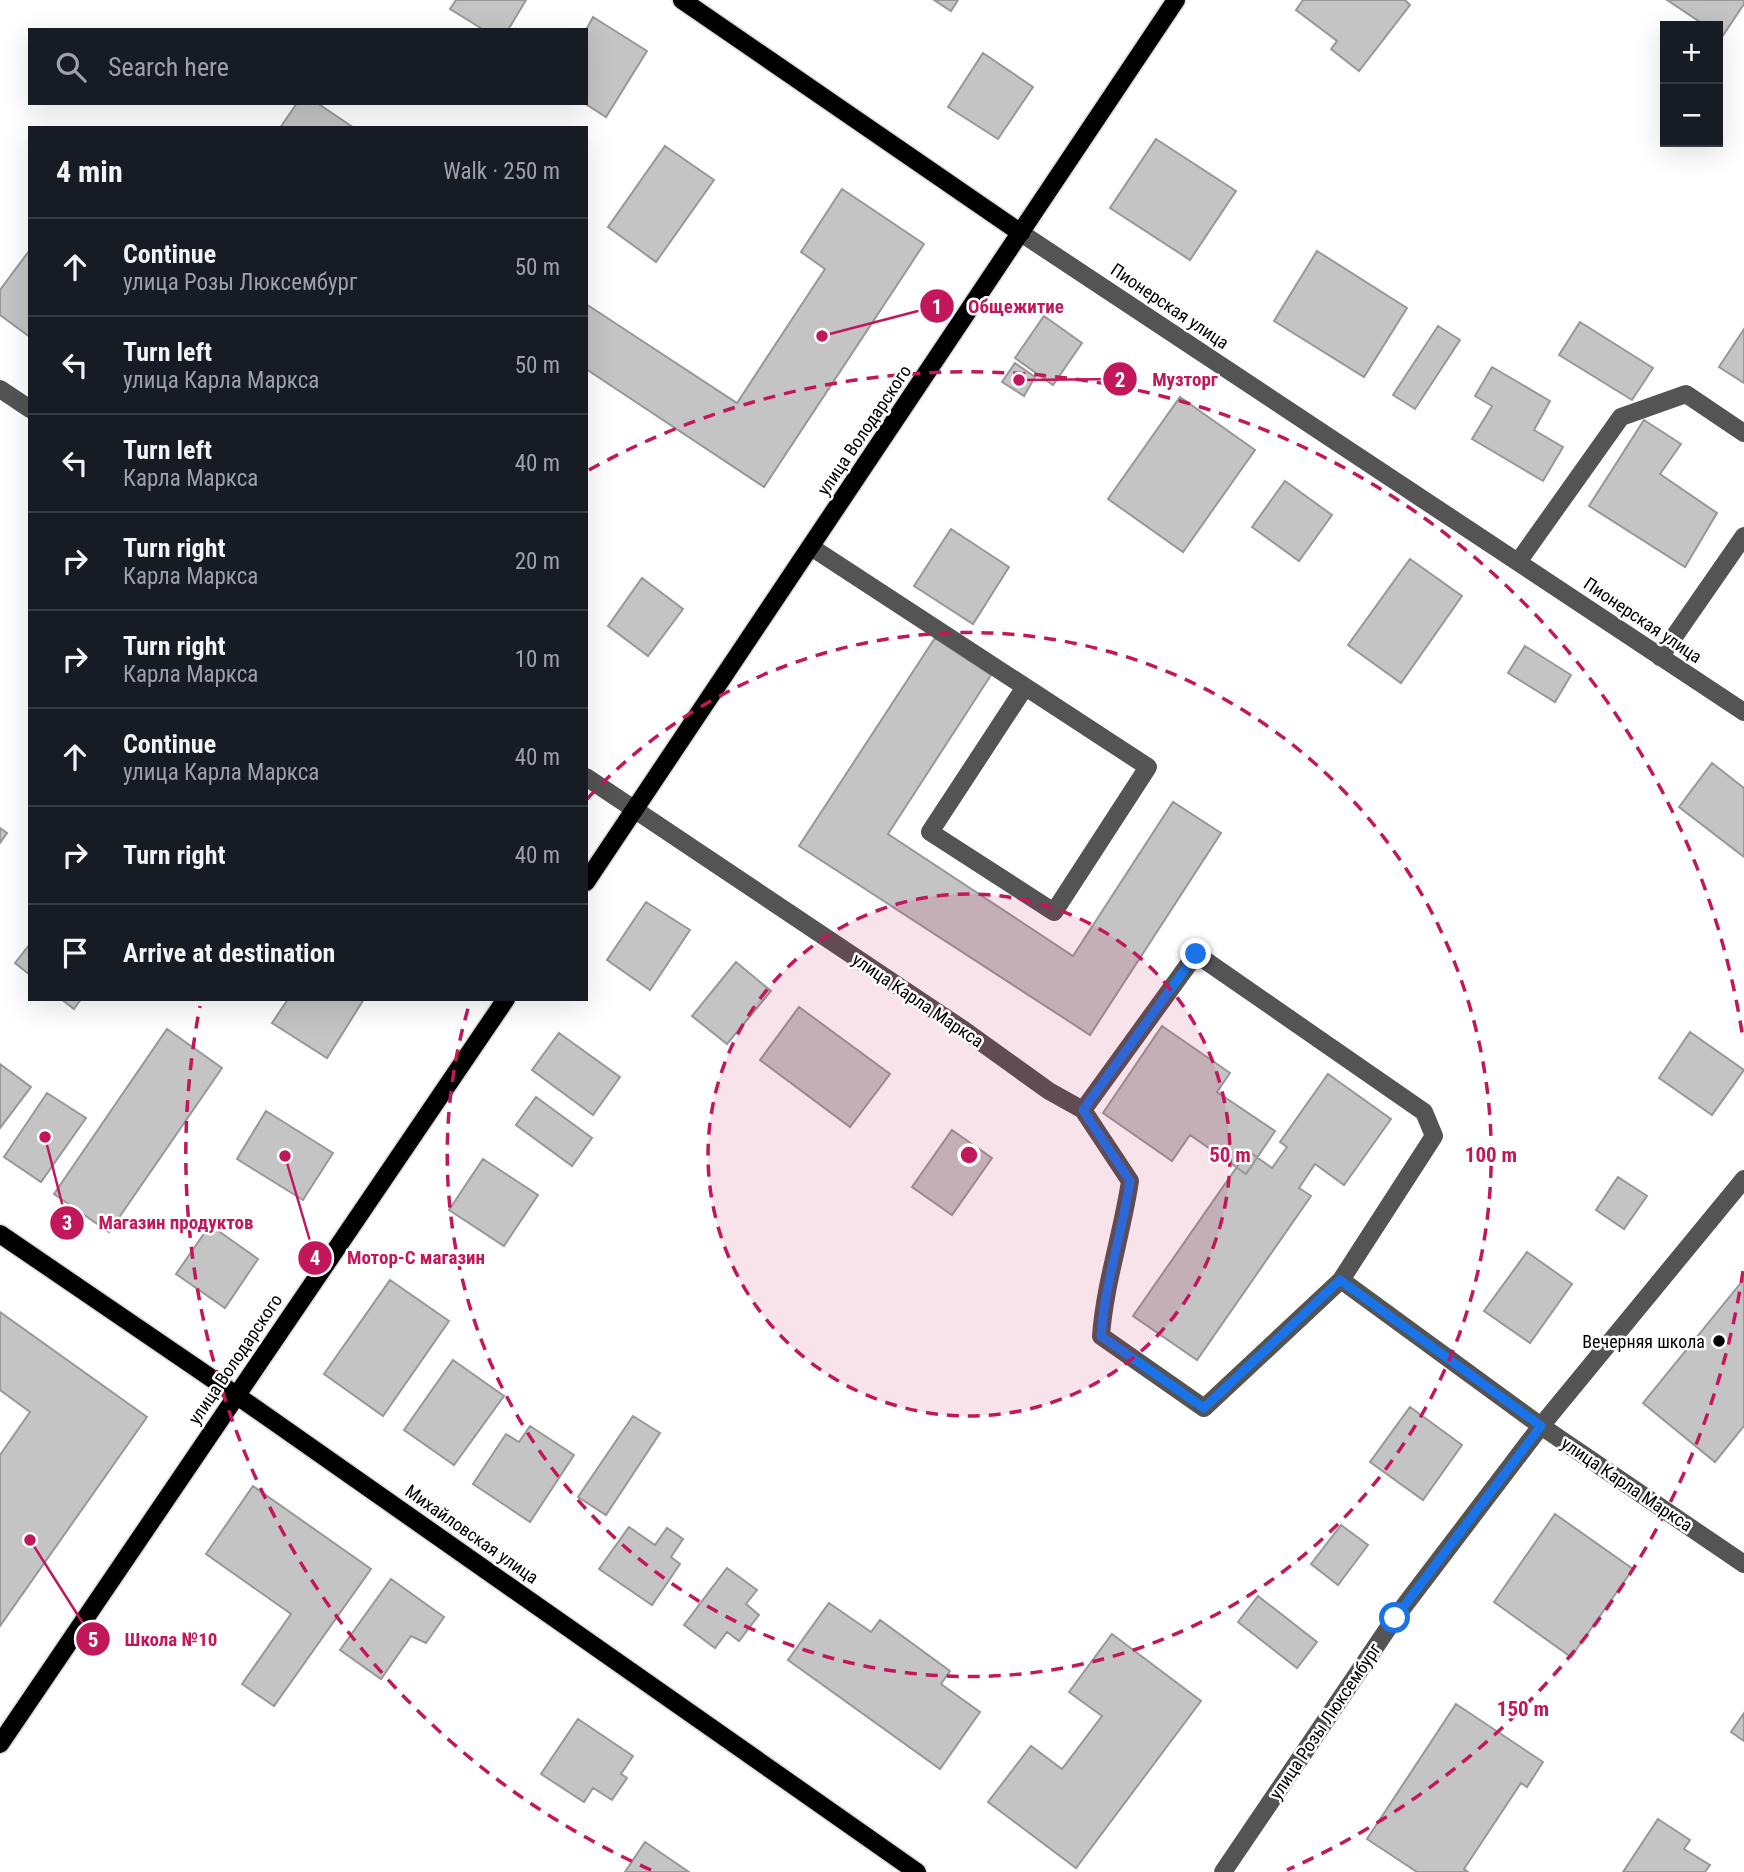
<!DOCTYPE html>
<html lang="en">
<head>
<meta charset="utf-8">
<style>
	:root { --surface:#171b24; --page:#20242c; --text:#f1f3f6; --muted:#9ea1a6; --line:#363941 }
	body { margin:0; font-family:"Roboto Condensed",sans-serif; background:var(--page); color:var(--text) }
	.controls { position:absolute; right:21px; top:21px; display:grid; overflow:hidden; border-radius:0px; box-shadow:0 7px 28px #0002 }
	.controls button { width:63px; height:63px; display:grid; place-items:center; padding:0; border:0; border-bottom:2px solid var(--line); background:var(--surface); color:var(--text); font:35px sans-serif }
	.stop { position:absolute; width:21px; height:21px; margin:-16px; border:5px solid #1a73e8; border-radius:50%; background:#fff }
	.stop.end { background:#1a73e8; border-color:#fff; box-shadow:0 2px 7px #0008 }
	.list { margin:0; padding:0; list-style:none }
	h2 { display:flex; justify-content:space-between; align-items:center; height:91px; margin:0; padding:0 28px; font-size:30px }
	h2 small { font-size:23px; font-weight:400; color:var(--muted) }
	.list li { display:grid; grid-template-columns:46px 1fr auto; gap:21px; align-items:center; box-sizing:border-box; height:98px; padding:0 28px; border-top:2px solid var(--line) }
	.list b { display:block; font-size:26px; white-space:nowrap }
	.list p { margin:0; font-size:23px; white-space:nowrap; color:var(--muted) }
	.list em { font-size:23px; font-style:normal; color:var(--muted) }
	.icon { flex:none; width:38px; height:38px; fill:none; stroke:currentColor; stroke-width:2; stroke-linecap:round; stroke-linejoin:round }
	.map { position:relative; flex:none; width:1744px; height:1872px; overflow:hidden }
	.search { position:absolute; background:var(--surface); box-shadow:0 7px 28px #0002; left:28px; top:28px; width:560px; height:77px; display:flex; align-items:center; gap:18px; box-sizing:border-box; padding:0 24px; border-radius:0px; color:var(--muted); font-size:26px }
	.panel { position:absolute; background:var(--surface); box-shadow:0 7px 28px #0002; left:28px; top:126px; width:560px; height:875px; border-radius:0px }
	.map>svg:first-child { display:block }
	.building { fill:#c4c4c4; stroke:#989898; stroke-width:2 }
	.lines { fill:none; stroke-linecap:round; stroke-linejoin:round }
	.major-casing { stroke:#dbdbdb; stroke-width:21 }
	.minor { stroke:#545454; stroke-width:18 }
	.major { stroke:#000; stroke-width:18 }
	.route { stroke:#1a73e8; stroke-width:9 }
	.ring { fill:none; stroke:#c2185b; stroke-width:3.5; stroke-dasharray:12 9 }
	.poi-dot { fill:#000; stroke:#fff; stroke-width:2.5 }
	.labels { text-anchor:middle; dominant-baseline:central; stroke-width:5; stroke-linejoin:round; paint-order:stroke }
	.street-label { font-size:18px; fill:#000; stroke:#fff }
	.poi-label { font-size:18px; fill:#000; stroke:#fff; text-anchor:end }
	.centre { fill:#c2185b; stroke:#fff; stroke-width:3.5 }
	.ring-label { font-size:21px; text-anchor:middle; font-weight:bold; fill:#c2185b; stroke:#fff; stroke-width:5; stroke-linejoin:round; paint-order:stroke }
	.leader { fill:none; stroke:#c2185b; stroke-width:2.5 }
	.callout-dot { fill:#c2185b; stroke:#fff; stroke-width:2.5 }
	.mark-label { font-size:21px; text-anchor:middle; font-weight:bold; fill:#fff }
	.callout-label { font-size:19px; text-anchor:middle; font-weight:bold; fill:#c2185b; stroke:#fff; stroke-width:5; stroke-linejoin:round; paint-order:stroke }
</style>
</head>
<body>
<div class="map">
<svg width="1744" height="1872" viewBox="0 0 1744 1872">
	<rect width="100%" height="100%" fill="#fff"/>
	<path class="building" d="M456 0H526L508 30H484L450 9Z
		M934 0H958L951 11Z
		M1303 0H1405L1410 5 1359 71 1331 49 1337 41 1296 10Z
		M1667 0H1744V4L1722 37 1718 34V26H1706Z
		M593 17 647 51 606 117 584 103 586 30Z
		M983 53 1033 87 998 139 948 107Z
		M297 103H317L354 128H280Z
		M1156 139 1236 191 1190 260 1110 208Z
		M665 146 714 180 656 262 608 227Z
		M842 189 924 244 764 487 586 369V304L737 403 825 269 801 252Z
		M29 251H30V337L0 315V290Z
		M1317 251 1407 308 1364 377 1274 321Z
		M1044 316 1082 343 1053 385 1015 358Z
		M1580 322 1653 368 1632 400 1559 355Z
		M1438 326 1460 340 1415 409 1393 395Z
		M1744 329V383L1719 367Z
		M1015 363 1035 377 1024 396 1002 382Z
		M1492 367 1550 401 1534 430 1563 447 1543 481 1472 439 1492 406 1475 396Z
		M1180 397 1255 450 1183 552 1108 499Z
		M1644 420 1681 444 1660 474 1717 513 1685 567 1589 506Z
		M1285 481 1332 515 1299 561 1252 527Z
		M951 529 1009 567 973 624 914 586Z
		M1410 559 1462 596 1401 683 1348 645Z
		M642 578 683 609 648 656 608 626Z
		M935 638 991 675 888 834 1073 956 1173 802 1221 833 1090 1035 799 846Z
		M1525 646 1571 675 1555 702 1508 673Z
		M1712 763 1744 788V857L1679 807Z
		M0 828 7 833 0 843Z
		M646 902 690 930 650 990 607 960Z
		M30 944V975L15 963Z
		M736 962 771 991 727 1044 692 1016Z
		M61 999H81L74 1009Z
		M288 999H364L327 1058 272 1023Z
		M799 1007 890 1074 850 1127 760 1060Z
		M1162 1026 1230 1073 1217 1092 1275 1131 1246 1174 1190 1135 1172 1161 1103 1113Z
		M167 1029 222 1068 109 1232 54 1194Z
		M1690 1032 1744 1070 1712 1115 1659 1078Z
		M559 1033 620 1077 593 1115 532 1070Z
		M0 1064 31 1087 0 1128Z
		M1328 1074 1391 1119 1344 1185 1315 1164 1299 1188 1311 1196 1197 1360 1133 1316 1248 1151 1272 1168 1287 1147 1280 1142Z
		M47 1093 86 1118 41 1182 4 1157Z
		M536 1097 592 1138 572 1166 516 1125Z
		M266 1111 333 1153 303 1200 237 1159Z
		M952 1130 992 1158 952 1215 912 1187Z
		M483 1159 538 1195 504 1246 449 1210Z
		M1618 1177 1647 1196 1624 1229 1596 1210Z
		M210 1225 258 1259 225 1308 176 1274Z
		M1527 1252 1572 1284 1530 1343 1484 1311Z
		M1744 1279V1426L1715 1462 1643 1403Z
		M390 1280 449 1321 383 1416 324 1374Z
		M0 1312 147 1417 0 1626V1455L30 1412 0 1390Z
		M453 1360 504 1396 454 1465 404 1430Z
		M1410 1407 1462 1445 1423 1500 1370 1462Z
		M633 1416 660 1433 606 1515 578 1497Z
		M530 1426 574 1455 530 1522 473 1484 506 1434 519 1442Z
		M253 1486 371 1569 274 1706 242 1684 291 1614 206 1554Z
		M1555 1514 1633 1569 1571 1657 1494 1602Z
		M1341 1525 1368 1545 1338 1585 1311 1564Z
		M629 1527 655 1545 667 1528 683 1539 671 1557 680 1564 652 1605 599 1569Z
		M727 1568 757 1590 746 1604 759 1615 739 1641 727 1632 715 1648 684 1625Z
		M391 1579 444 1617 426 1643 411 1636 381 1679 340 1650Z
		M1258 1596 1317 1642 1297 1668 1238 1622Z
		M829 1603 871 1632 880 1620 950 1671 941 1684 980 1712 940 1769 788 1660Z
		M1112 1634 1201 1701 1076 1868 988 1802 1031 1746 1062 1769 1102 1716 1069 1692Z
		M1456 1704 1543 1762 1527 1787 1521 1783 1464 1869 1468 1872H1417L1367 1839Z
		M1744 1713V1741L1731 1732Z
		M578 1719 633 1756 621 1774 627 1778 612 1800 593 1788 584 1802 541 1774Z
		M1658 1819 1690 1840 1684 1849 1710 1865 1705 1872H1623Z
		M645 1842 689 1872H625Z"/>
	<g class="lines">
		<defs>
			<path id="major" d="M682 0 1021 233
				M586 882 1176 0
				M0 1234 236 1395 917 1872
				M0 1744 506 999"/>
		</defs>
		<use href="#major" class="major-casing"/>
		<path class="minor" d="M1021 233 1744 712
			M0 389 30 409
			M811 547 1148 767 1054 912 930 832 1025 687
			M1518 562 1621 417 1686 394 1744 433
			M1660 657 1744 536
			M586 777 964 1030 1049 1091 1083 1110 1130 1181C1122 1234 1105 1283 1101 1336L1204 1408 1341 1280 1434 1136 1424 1112 1196 954 1083 1110
			M1341 1280 1541 1426 1744 1564
			M1223 1872 1395 1618 1541 1426 1744 1179"/>
		<use href="#major" class="major"/>
	</g>
	<g class="lines">
		<path class="route" d="M1196 954 1083 1110 1130 1181C1122 1234 1105 1283 1101 1336L1204 1408 1340 1280 1541 1426 1395 1618"/>
	</g>
	<circle cx="969" cy="1155" r="261" fill="#c2185b" fill-opacity=".12"/>
	<g class="ring">
		<circle cx="969" cy="1155" r="261"/>
		<path d="M587 799A522 522 0 1 1 470 1002"/>
		<path d="M1743 1271A783 783 0 0 1 1287 1870M651 1870A783 783 0 0 1 200 1006M589 470A783 783 0 0 1 1743 1039"/>
	</g>
	<circle class="poi-dot" cx="1719" cy="1341" r="7"/>
	<g class="labels">
		<g class="street-label">
			<text transform="translate(1170 306) rotate(34)">Пионерская улица</text>
			<text transform="translate(864 430) rotate(-56)">улица Володарского</text>
			<text transform="translate(1643 620) rotate(34)">Пионерская улица</text>
			<text transform="translate(918 1000) rotate(34)">улица Карла Маркса</text>
			<text transform="translate(235 1359) rotate(-56)">улица Володарского</text>
			<text transform="translate(1627 1484) rotate(34)">улица Карла Маркса</text>
			<text transform="translate(472 1534) rotate(35)">Михайловская улица</text>
			<text transform="translate(1325 1721) rotate(-56)">улица Розы Люксембург</text>
		</g>
		<g class="poi-label">
			<text x="1705" y="1341">Вечерняя школа</text>
		</g>
	</g>
	<circle cx="969" cy="1155" r="10" class="centre"/>
	<g class="ring-label">
		<text x="1230" y="1162">50 m</text>
		<text x="1491" y="1162">100 m</text>
		<text x="1523" y="1716">150 m</text>
	</g>
	<path class="leader" d="M822 336L937 306M1019 380L1120 379M45 1137L67 1223M285 1156L315 1258M30 1540L93 1639"/>
	<g class="callout-dot">
		<circle cx="822" cy="336" r="7"/>
		<circle cx="1019" cy="380" r="7"/>
		<circle cx="45" cy="1137" r="7"/>
		<circle cx="285" cy="1156" r="7"/>
		<circle cx="30" cy="1540" r="7"/>
		<circle cx="937" cy="306" r="18"/>
		<circle cx="1120" cy="379" r="18"/>
		<circle cx="67" cy="1223" r="18"/>
		<circle cx="315" cy="1258" r="18"/>
		<circle cx="93" cy="1639" r="18"/>
	</g>
	<g class="mark-label">
		<text x="937" y="314">1</text>
		<text x="1120" y="387">2</text>
		<text x="67" y="1230">3</text>
		<text x="315" y="1265">4</text>
		<text x="93" y="1647">5</text>
	</g>
	<g class="callout-label">
		<text x="1016" y="313">Общежитие</text>
		<text x="1185" y="386">Музторг</text>
		<text x="176" y="1229">Магазин продуктов</text>
		<text x="416" y="1264">Мотор-С магазин</text>
		<text x="171" y="1646">Школа №10</text>
	</g>
</svg>
<div class="controls">
<button>+</button>
<button>−</button>
</div>
<div class="stop" style="left:1395px;top:1618px"></div>
<div class="stop end" style="left:1196px;top:954px"></div>
<div class="search"><svg class="icon" aria-label="search" viewBox="0 0 24 24"><circle cx="10" cy="10" r="6"/><path d="M15 15l6 6"/></svg>Search here</div>
<section class="panel">
<h2>4 min<small>Walk · 250 m</small></h2>
<ul class="list">
<li><svg class="icon" aria-label="ahead" viewBox="0 0 24 24"><path d="M12 20V5M6 11l6-6 6 6"/></svg><div><b>Continue</b><p>улица Розы Люксембург</p></div><em>50 m</em></li>
<li><svg class="icon" aria-label="left" viewBox="0 0 24 24"><path d="M17 20v-9H6M10 6l-5 5 5 5"/></svg><div><b>Turn left</b><p>улица Карла Маркса</p></div><em>50 m</em></li>
<li><svg class="icon" aria-label="left" viewBox="0 0 24 24"><path d="M17 20v-9H6M10 6l-5 5 5 5"/></svg><div><b>Turn left</b><p>Карла Маркса</p></div><em>40 m</em></li>
<li><svg class="icon" aria-label="right" viewBox="0 0 24 24"><path d="M7 20v-9h11M14 6l5 5-5 5"/></svg><div><b>Turn right</b><p>Карла Маркса</p></div><em>20 m</em></li>
<li><svg class="icon" aria-label="right" viewBox="0 0 24 24"><path d="M7 20v-9h11M14 6l5 5-5 5"/></svg><div><b>Turn right</b><p>Карла Маркса</p></div><em>10 m</em></li>
<li><svg class="icon" aria-label="ahead" viewBox="0 0 24 24"><path d="M12 20V5M6 11l6-6 6 6"/></svg><div><b>Continue</b><p>улица Карла Маркса</p></div><em>40 m</em></li>
<li><svg class="icon" aria-label="right" viewBox="0 0 24 24"><path d="M7 20v-9h11M14 6l5 5-5 5"/></svg><div><b>Turn right</b></div><em>40 m</em></li>
<li><svg class="icon" aria-label="arrive" viewBox="0 0 24 24"><path d="M6 21V4h12l-3 4 3 4H6"/></svg><div><b>Arrive at destination</b></div></li>
</ul>
</section>
</div>
</body>
</html>
